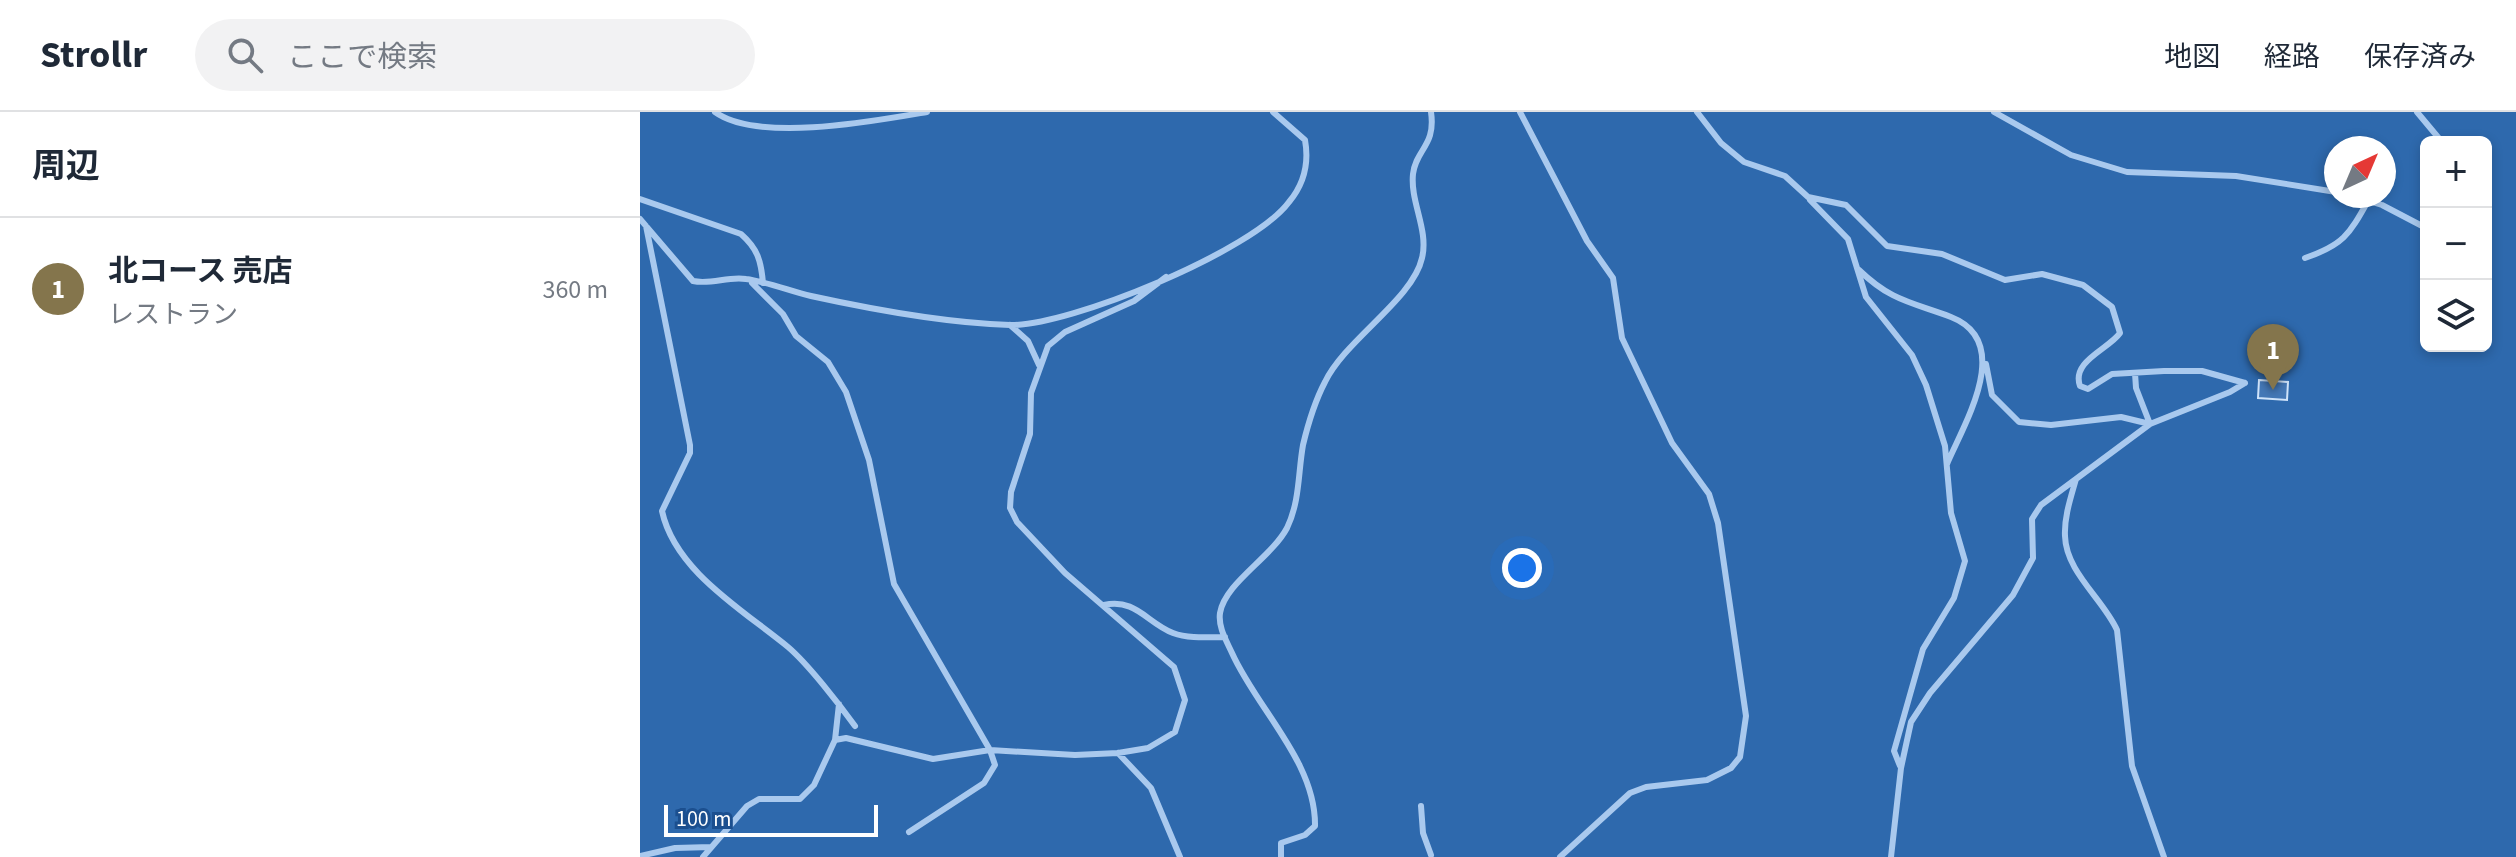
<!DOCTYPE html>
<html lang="ja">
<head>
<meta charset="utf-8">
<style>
	:root { --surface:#fff; --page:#f2f2f3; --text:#1f2937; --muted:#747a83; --line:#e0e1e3; --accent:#84754c }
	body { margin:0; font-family:"Source Sans 3","Noto Sans JP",sans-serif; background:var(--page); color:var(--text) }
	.controls { position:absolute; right:24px; top:24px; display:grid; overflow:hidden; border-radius:12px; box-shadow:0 4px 12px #0003 }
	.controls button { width:72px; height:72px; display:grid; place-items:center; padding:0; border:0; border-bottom:2px solid var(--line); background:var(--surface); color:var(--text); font:40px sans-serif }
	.compass { position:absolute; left:1684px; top:24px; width:72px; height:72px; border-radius:50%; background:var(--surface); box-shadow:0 4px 12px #0003; rotate:44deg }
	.scale { position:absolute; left:24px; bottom:20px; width:214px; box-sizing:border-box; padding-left:8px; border:4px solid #fff; border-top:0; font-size:22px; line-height:28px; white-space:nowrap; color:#fff; -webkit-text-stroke:6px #1b4f8f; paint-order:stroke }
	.you { position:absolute; left:882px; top:456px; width:28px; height:28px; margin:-20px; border:6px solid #fff; border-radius:50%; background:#1a73e8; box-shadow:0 0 0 12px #1a73e833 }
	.badge { display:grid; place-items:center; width:52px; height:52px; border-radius:50%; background:var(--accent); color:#fff; font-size:26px; font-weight:700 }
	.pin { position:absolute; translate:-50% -66px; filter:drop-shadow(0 2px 4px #0008) }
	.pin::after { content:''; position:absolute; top:42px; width:28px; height:24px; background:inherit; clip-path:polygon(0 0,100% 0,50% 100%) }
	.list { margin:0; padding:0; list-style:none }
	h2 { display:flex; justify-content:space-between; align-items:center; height:104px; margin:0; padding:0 32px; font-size:34px }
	h2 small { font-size:26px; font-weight:400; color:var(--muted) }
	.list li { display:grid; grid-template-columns:52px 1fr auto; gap:24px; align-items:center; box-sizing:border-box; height:144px; padding:0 32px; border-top:2px solid var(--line) }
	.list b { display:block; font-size:30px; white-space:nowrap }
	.list p { margin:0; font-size:26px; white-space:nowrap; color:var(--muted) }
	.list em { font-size:26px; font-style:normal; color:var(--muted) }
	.icon { flex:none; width:44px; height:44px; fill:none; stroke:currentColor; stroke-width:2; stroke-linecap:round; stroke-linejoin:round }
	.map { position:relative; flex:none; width:1876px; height:745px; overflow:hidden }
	header { display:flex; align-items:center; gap:48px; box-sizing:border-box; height:112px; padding:0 40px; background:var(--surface); border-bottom:2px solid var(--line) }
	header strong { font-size:38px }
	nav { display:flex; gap:44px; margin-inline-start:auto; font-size:28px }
	.search { width:560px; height:72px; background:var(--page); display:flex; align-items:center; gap:20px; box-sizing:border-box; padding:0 28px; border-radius:44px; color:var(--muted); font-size:30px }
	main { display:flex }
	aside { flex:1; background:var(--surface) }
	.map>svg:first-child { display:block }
	.green { fill:#2e69ad; fill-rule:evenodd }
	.building { fill:#4478b7; stroke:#cfe3fa; stroke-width:2 }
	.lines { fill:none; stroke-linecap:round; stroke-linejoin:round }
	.lane { stroke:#a9c9ee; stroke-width:6 }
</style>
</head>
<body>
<header>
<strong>Strollr</strong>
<div class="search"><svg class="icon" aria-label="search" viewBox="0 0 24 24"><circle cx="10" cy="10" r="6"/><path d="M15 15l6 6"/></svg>ここで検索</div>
<nav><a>地図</a><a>経路</a><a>保存済み</a></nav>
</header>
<main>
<aside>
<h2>周辺<small></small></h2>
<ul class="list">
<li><span class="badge">1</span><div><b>北コース 売店</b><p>レストラン</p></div><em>360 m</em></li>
</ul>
</aside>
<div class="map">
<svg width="1876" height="745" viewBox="0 0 1876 745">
	<rect width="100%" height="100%" fill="#1b4f8f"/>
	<path class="green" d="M0 0H1876V745H0ZM1786 30H1846V234H1786ZM1696 36H1744V84H1696Z"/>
	<path class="building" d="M1619 268 1648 270 1647 288 1618 286Z"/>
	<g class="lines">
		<path class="lane" d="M75 0C118 31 235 9 287 0
			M880 0 947 129 973 166 982 226 1032 331 1069 382 1078 411 1106 604 1100 645 1091 656 1067 668 1006 675 990 681 920 745
			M1057 0 1081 31 1104 50 1145 64 1168 85 1206 93 1247 134 1302 142 1365 168 1402 162 1443 173 1472 195 1480 221C1469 237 1431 249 1440 274L1448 277 1472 262 1524 259H1562L1605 271
			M1354 0 1431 43 1487 60 1596 64 1696 80
			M1777 0 1802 30
			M1712 84 1742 93 1786 116
			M0 87 101 122C118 137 121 149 123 171
			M1170 88 1208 127 1226 185 1272 243 1286 273 1305 334 1311 401 1325 449 1314 486 1283 537 1254 639 1260 654
			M0 107 53 169C71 173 88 164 106 167 128 170 150 179 171 184 235 198 304 211 370 213 430 214 613 139 649 90 664 72 669 50 665 28L633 0
			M6 114 50 333V341L22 399C35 459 103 498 148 535 168 552 199 592 215 614
			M1665 146C1703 133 1709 123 1728 89
			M1219 158C1251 189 1271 190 1311 205 1375 230 1324 312 1307 352
			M112 171 143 202 156 224 188 250 206 280 229 348 254 472 350 638 355 653 344 671 269 720
			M370 213 388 229 399 253
			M1346 252 1352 283 1379 310 1411 313 1481 305 1510 312
			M1495 261 1496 276 1510 312
			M1436 367C1431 385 1424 405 1425 424 1426 460 1463 487 1477 518L1492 654 1524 745
			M464 493C496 486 507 511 533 521 549 527 569 525 585 525
			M195 628 199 592
			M478 641 511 676 540 745
			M781 694 783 721 791 743
			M0 744 35 736 71 735
			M63 745 107 694 119 687H160L174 673 195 628 206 626 293 647 350 638 435 643 478 641 508 636 535 620 545 588 534 555 425 461 377 410 370 396 371 380 390 322 391 281 408 234 425 220 494 189 526 165
			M641 745V731L665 723 675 714C676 650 617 597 592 541 586 528 578 515 580 501 585 471 631 446 647 416 660 389 658 361 663 333 668 312 675 289 685 270 705 228 773 187 782 146 789 118 770 90 773 62 776 37 796 34 791 0
			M1251 745 1261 656 1271 610 1290 581 1373 483 1393 446 1392 407 1401 393 1510 312 1590 280 1605 271"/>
	</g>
</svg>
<div class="controls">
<button>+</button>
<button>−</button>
<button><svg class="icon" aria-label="layers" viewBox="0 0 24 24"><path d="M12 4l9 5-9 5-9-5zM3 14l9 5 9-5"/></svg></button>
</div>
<svg class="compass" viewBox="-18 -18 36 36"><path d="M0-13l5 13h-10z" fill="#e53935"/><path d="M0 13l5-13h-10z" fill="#747a83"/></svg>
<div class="scale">100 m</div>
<div class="you"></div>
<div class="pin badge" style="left:1633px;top:278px">1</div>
</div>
</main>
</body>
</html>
